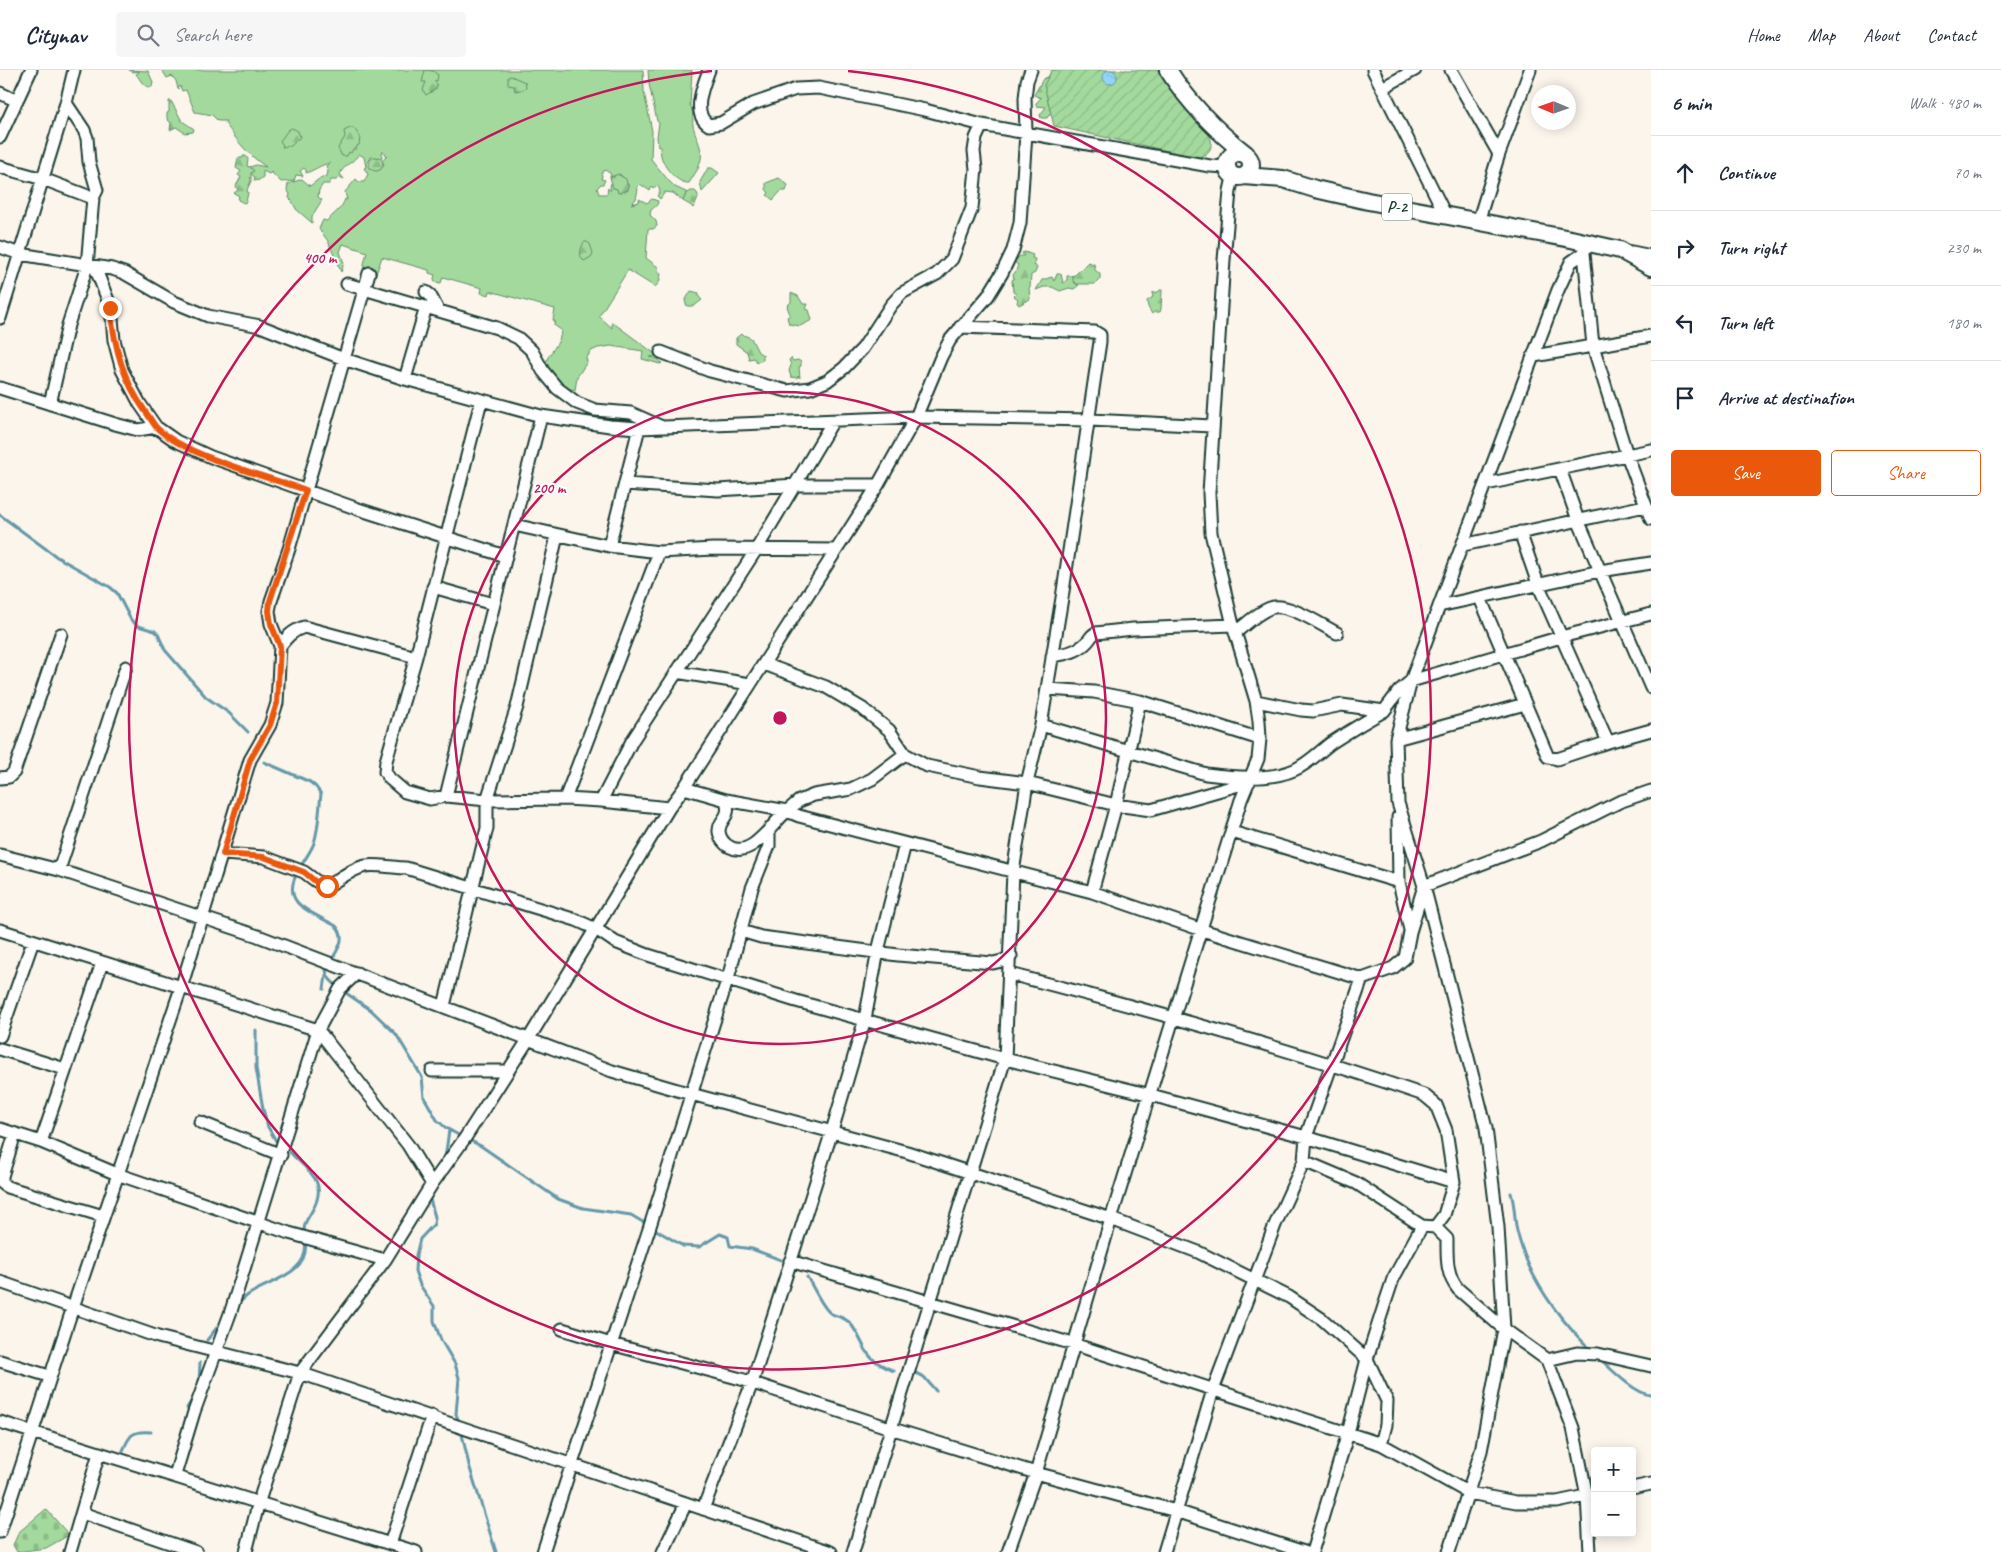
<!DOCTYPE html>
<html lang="en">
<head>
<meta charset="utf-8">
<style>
	:root { --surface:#fff; --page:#f6f6f7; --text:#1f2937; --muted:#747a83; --line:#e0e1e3; --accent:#ea580c }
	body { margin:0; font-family:Caveat,sans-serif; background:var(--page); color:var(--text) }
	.controls { position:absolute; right:15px; bottom:15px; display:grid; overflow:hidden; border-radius:5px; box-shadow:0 2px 12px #0003 }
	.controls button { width:45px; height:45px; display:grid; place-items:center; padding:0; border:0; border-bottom:1px solid var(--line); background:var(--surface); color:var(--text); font:25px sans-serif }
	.compass { position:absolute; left:1531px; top:15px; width:45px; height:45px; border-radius:50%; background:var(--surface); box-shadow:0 2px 12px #0003; rotate:272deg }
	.stop { position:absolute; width:15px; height:15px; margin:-11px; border:4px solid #ea580c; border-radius:50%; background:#fff }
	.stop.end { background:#ea580c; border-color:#fff; box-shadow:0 1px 5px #0008 }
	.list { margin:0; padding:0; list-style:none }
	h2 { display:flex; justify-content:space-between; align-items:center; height:65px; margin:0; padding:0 20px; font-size:21px }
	h2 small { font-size:16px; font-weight:400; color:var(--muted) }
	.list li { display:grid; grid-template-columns:32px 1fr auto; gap:15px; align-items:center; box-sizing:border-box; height:75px; padding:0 20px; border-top:1px solid var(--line) }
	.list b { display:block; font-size:19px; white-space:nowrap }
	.list em { font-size:16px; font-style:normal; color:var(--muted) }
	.actions { display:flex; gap:10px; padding:15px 20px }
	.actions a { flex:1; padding:11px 0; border:1px solid var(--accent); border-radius:5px; text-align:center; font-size:18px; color:var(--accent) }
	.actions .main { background:var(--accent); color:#fff }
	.icon { flex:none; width:28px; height:28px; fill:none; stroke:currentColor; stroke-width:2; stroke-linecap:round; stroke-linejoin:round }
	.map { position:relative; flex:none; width:1651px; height:1482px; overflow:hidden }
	header { display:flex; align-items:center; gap:30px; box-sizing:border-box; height:70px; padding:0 25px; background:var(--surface); border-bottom:1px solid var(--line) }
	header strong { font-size:24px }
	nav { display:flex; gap:28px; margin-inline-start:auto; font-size:18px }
	.search { width:350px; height:45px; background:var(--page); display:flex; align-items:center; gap:12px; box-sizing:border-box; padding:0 18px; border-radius:5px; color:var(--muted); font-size:19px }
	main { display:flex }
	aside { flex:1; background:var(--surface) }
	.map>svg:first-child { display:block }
	.grass { fill:#a3d99d; stroke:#618b68; fill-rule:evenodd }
	.forest { fill:url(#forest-firs); stroke:#618b68 }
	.cemetery { fill:url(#cemetery-stones); stroke:#618b68 }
	.garden { fill:url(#garden-furrows); stroke:#618b68 }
	.water { fill:url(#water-ripples); stroke:#6598a8 }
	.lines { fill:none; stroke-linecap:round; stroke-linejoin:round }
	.stream { stroke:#6598a8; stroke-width:3 }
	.minor-casing { stroke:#1f3d34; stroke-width:15 }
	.highway-casing { stroke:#1f3d34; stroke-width:20 }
	.minor { stroke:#fff; stroke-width:11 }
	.highway { stroke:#fff; stroke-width:16 }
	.route { stroke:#ea580c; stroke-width:6 }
	.ring { fill:none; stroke:#c2185b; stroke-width:2.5 }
	.labels { text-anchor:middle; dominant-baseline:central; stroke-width:4; stroke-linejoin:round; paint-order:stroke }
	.shield { fill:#fff; stroke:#627771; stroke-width:1 }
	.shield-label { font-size:16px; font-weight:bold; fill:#1f3d34 }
	.centre { fill:#c2185b; stroke:#fff; stroke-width:2.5 }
	.ring-label { font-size:15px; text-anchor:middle; font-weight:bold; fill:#c2185b; stroke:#fff; stroke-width:4; stroke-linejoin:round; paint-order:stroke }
</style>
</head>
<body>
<header>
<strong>Citynav</strong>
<div class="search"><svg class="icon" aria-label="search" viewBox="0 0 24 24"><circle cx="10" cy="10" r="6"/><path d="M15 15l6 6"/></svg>Search here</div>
<nav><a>Home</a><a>Map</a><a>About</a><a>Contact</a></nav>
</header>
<main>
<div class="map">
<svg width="1651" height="1482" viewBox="0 0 1651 1482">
	<defs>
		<pattern id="forest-firs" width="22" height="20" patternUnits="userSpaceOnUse" patternTransform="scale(1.25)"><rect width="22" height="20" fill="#a3d99d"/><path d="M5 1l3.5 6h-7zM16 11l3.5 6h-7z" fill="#8cbb88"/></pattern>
		<pattern id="cemetery-stones" width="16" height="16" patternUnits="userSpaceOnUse" patternTransform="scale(1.25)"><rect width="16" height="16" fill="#a3d99d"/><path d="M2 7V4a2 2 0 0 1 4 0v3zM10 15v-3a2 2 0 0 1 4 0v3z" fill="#8cbb88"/></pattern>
		<pattern id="garden-furrows" width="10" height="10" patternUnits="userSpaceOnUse" patternTransform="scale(1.25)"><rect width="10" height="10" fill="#a3d99d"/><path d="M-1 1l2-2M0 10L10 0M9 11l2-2" fill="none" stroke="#8cbb88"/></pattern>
		<pattern id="water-ripples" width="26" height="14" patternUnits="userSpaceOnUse" patternTransform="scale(1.25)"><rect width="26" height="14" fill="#94d5f6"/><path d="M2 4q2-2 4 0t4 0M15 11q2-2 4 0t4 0" fill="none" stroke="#7fb8d4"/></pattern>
	</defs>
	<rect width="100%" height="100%" fill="#fbf5ec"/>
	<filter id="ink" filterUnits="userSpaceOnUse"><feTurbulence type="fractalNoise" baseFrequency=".02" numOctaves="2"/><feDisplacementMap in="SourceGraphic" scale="10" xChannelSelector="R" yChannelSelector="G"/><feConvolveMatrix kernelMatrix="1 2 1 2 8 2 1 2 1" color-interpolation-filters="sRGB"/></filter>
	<g filter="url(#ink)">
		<path class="grass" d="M129 0 148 1 153 12 152 17C143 18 141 10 136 4L139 2V1L133 2Z
			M162 0H643L644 22 652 61 651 89 668 110 675 117 688 123 686 124 683 131 673 123 665 122 660 129 657 126 660 121 658 116 651 118 650 121 640 114 637 117 638 119 636 129 631 134 639 132V129L647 133 652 129 658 131C658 136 654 137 651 140L650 145 656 151 657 156 653 159H648L646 188 658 197V202L661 204 659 213 655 217 628 200 599 246 612 258V252L658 286 650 287 658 289 662 293 660 294 642 289 643 281 611 276 598 278 589 282V285L586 287 587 292 577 307 575 320C557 317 556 310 545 296 547 282 561 276 561 260L554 255 555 251 553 250 555 239 490 221 489 225 481 223 482 218 443 207 441 213 435 212 434 209 435 205 429 203V200L382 187 376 204 371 203 363 209 364 194 367 182 343 174 340 182 344 193 341 202 328 171 319 159 323 150 327 151C332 145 342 139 345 129L347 130 345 122 356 109 359 112H364L368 104 364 98 366 97 364 87 359 84C354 92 344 95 340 104L344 109 340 107 336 110H331L329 114H323L319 120 318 127 322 130 312 146V153L296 139 292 131 289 128 290 124 287 120 288 114 302 109 310 116 319 109 327 106 328 101 326 96 330 93C320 95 315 100 306 103V100L304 98 300 101 303 106 296 105 294 111 281 112 271 102 269 104 263 101V107L259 110 254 111 255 108 251 103 253 100 250 97 256 95 266 97C246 83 238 72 225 53L226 51H218L212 45 195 42 186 20 182 21 180 16 178 19 176 11 172 6 167 8ZM382 82H384L387 86 382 91 384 94 380 100H374L368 97 367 94 371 87 382 88ZM605 100 611 104 610 107 620 104 629 116 628 120 625 122 618 119 611 113 610 117 611 120H609L608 118 607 124H599L597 118 601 114H603L605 110 601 109 602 106 601 103Z
			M648 0H692L690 35C694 42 692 48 693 55 695 68 708 85 697 97H699L689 113C676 114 657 91 661 77H658L657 67 659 53 657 51 649 14Z
			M708 98H712L719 103 702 122 700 112Z
			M1057 204H1061L1063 213 1067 210V206L1076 205 1073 207 1076 214 1079 215 1074 219 1069 218 1060 221 1052 217H1044L1036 220 1042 210 1052 207 1054 211Z
			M691 221 699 223V227L702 230 694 236H687L685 231Z
			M791 223 798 226 803 234H808L806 239 809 240 812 250 800 256 789 254 787 247 790 245 787 236 791 232Z
			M791 288 793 291 798 290 801 292V296L799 297 800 308 798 306 797 308 791 307 789 301 791 295 789 290Z"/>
		<path class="forest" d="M425 0 433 1 438 5 437 11H434L437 14 436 19 426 25 423 20 426 12H422Z
			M1052 0H1056L1052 40 1047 48H1041L1040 45 1046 37 1036 36V33L1041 28 1034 25 1043 9 1048 7Z
			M511 6 525 12 526 16 525 19 515 21 514 16 508 15V7Z
			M169 31H171L182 51 194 59 193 62 185 63 176 57 170 60 171 53 167 49V43L169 42Z
			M292 58 298 61 300 67 291 76 282 77 283 75 280 71 288 60Z
			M350 58H354L360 67 359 75 357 76 356 79H353L351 83 349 82 347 86H342L338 78 345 67 344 61Z
			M243 86H246L248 89 247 96 250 97 254 101 251 103V111L247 120 248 123 246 132 244 133 238 130 239 126 234 123 238 120 236 116 241 107 238 105 241 101 236 98 238 88H243Z
			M369 94a7 7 0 1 1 14 0a7 7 0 1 1-14 0Z
			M617 104 626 109 628 120 618 123 617 119 613 118 610 107 615 106Z
			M779 108 788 115 786 121H781L773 130 767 125 769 123 766 119V113Z
			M691 121H695C702 126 695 134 693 138L690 135 683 131 686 124Z
			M584 172H587L590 174 593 183 591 187 584 191C578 186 581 178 584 172Z
			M1025 182 1033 185 1032 188 1035 189 1034 194 1037 198 1035 203 1031 205 1030 217 1029 218 1030 229 1019 235 1017 233 1018 229 1014 226 1016 224 1013 222 1012 210 1014 209 1013 205 1016 201 1018 195 1014 192 1020 186H1024L1022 183Z
			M1088 192 1094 194 1095 200 1100 204V209L1095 214H1076L1073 211V207Z
			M1160 220H1162L1161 239 1160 242H1154L1152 244 1148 237 1147 231 1153 227 1152 223 1158 222Z
			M741 264 751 268 758 282 763 285V290L757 292 754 288 749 289 747 282 736 274V268Z"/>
		<path class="cemetery" d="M46 1439 69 1465 46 1478 17 1482 13 1475 19 1462Z"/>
		<path class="garden" d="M1052 0H1158C1171 19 1184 37 1200 54 1204 58 1210 64 1211 70 1213 81 1205 88 1195 87L1054 56 1044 15Z"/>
		<path class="water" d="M1103 7a7 7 0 1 1 14 0a7 7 0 1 1-14 0Z"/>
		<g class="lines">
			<path class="stream" d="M0 445 57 487 110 517 117 523 131 550 138 556 155 561 158 564 165 580 206 627 229 643 248 662
				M264 692 310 712 316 717 321 724C319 740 319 758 314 773 308 790 282 813 297 832 304 841 326 850 336 856 347 868 338 879 331 891
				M327 896 326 898C326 907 331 911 338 917
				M324 919 326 905
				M343 921 371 940 396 964 422 1007 424 1027 437 1050 446 1058 462 1067
				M256 960V998L263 1039 268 1057 276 1071
				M467 1069 481 1076 558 1129 583 1138 631 1145 683 1176 699 1177 720 1164 728 1167 730 1176 752 1179 781 1190
				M290 1082C306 1100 329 1110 313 1139 307 1151 304 1150 304 1165
				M445 1089 449 1060
				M1511 1123C1515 1135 1514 1148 1517 1161 1528 1208 1557 1247 1591 1280
				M429 1126 435 1147 434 1154 420 1169 416 1185 415 1201 420 1215 434 1236V1251L441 1270 455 1294 459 1308 456 1344 460 1354
				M807 1207C813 1216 822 1237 830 1243 837 1247 845 1247 851 1254 869 1279 860 1287 894 1301
				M237 1236C240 1232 244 1228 248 1225 268 1211 311 1204 305 1171
				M207 1270 224 1249
				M1599 1288C1611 1299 1635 1324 1651 1325
				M916 1303 924 1307 936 1321
				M199 1313 200 1293
				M187 1338 193 1328
				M461 1360 469 1395 496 1482
				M122 1383C129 1366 131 1360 151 1362"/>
			<defs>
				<path id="minor" d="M709 0C703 16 691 44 709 55L721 53 753 34 796 19 819 18 925 40 982 55 1210 96 1227 97
					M1373 0 1446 146
					M1451 0 1499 84
					M1382 18 1415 0
					M0 23 17 31
					M0 67 31 0
					M0 97 43 109 93 128
					M1478 152 1499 84 1530 0
					M0 177 20 184 112 199 124 203 174 232 208 246 260 256 344 289 405 309 541 346 610 356 639 358 916 347 1090 350 1212 356
					M1585 179 1584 183 1593 276 1627 385 1651 449
					M1632 182 1651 186
					M95 197 111 238 114 270 122 300 140 334 156 357 176 371 211 387 358 439 505 486
					M347 214 497 258 518 268 532 281 543 301 557 318 577 333 595 340 631 343 660 356
					M426 222 430 225 438 240
					M0 248 66 33 74 0
					M661 282 710 301 787 321 810 318 827 311 844 298 863 278 891 235 902 223 937 204 952 189 972 138 976 99 974 81 976 68 982 55
					M1534 286 1651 266
					M405 309 426 237
					M0 318 115 354 138 360 156 357
					M481 331 416 587 386 691 385 702 390 709 405 722 430 729 446 726 487 730 565 729 601 731 669 738
					M50 334 68 255 87 196 93 128 97 120 89 92 87 68 84 60 66 33
					M1560 399 1578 450 1651 618
					M625 414 718 420 796 415H878
					M1486 414 1651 380
					M514 455 609 476 659 482 713 479 836 480
					M1520 462 1538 514 1608 672 1651 660
					M1463 475 1645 436
					M609 476 639 358
					M433 517 493 534
					M1480 528 1548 687 1557 689 1608 672
					M1439 536 1600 501 1651 493
					M1235 563C1246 554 1257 543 1270 538 1286 531 1321 555 1337 563
					M280 576C287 567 292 561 304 557L416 587
					M1052 586C1064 584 1078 582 1087 572 1091 568 1091 565 1096 563L1133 559 1233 555
					M764 594 826 617 863 639 889 660 905 684 927 696 980 707 1027 713 1116 735 1151 740 1249 712
					M676 602 750 614
					M1047 619 1094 622 1140 631 1260 669
					M1256 631 1301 640 1313 641 1342 635 1384 641 1399 621 1411 611 1558 220 1571 192 1584 183
					M1041 655 1206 704C1232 707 1269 711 1294 700 1308 694 1319 682 1331 673 1348 662 1366 651 1384 641
					M1396 669 1525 634
					M0 708 9 707 14 702 61 564
					M684 718 726 730C732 750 718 748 719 762 720 768 724 774 730 777 752 789 773 752 787 741L799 746 1092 822 1202 860 1362 909 1393 898 1405 888 1410 862 1424 816 1541 771 1619 732 1651 721
					M446 726 541 346
					M565 729 659 482
					M726 730 787 741 799 731 814 725 851 719 872 709 905 684
					M601 731 632 671 756 480 833 351
					M1398 747 1399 812 1410 860
					M1232 762 1399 812
					M223 784 264 787 304 802 316 811 327 816C338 810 353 798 366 796 375 794 395 798 406 798L576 850 596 859 615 872 648 885 796 931 1005 989 1151 1025 1306 1067 1454 1112
					M0 785 59 800 258 866 612 1001 691 1024 907 1082 1111 1149 1198 1182 1289 1227 1322 1249 1367 1289 1387 1331 1386 1355 1381 1374
					M59 800 126 597
					M1092 822 1116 735 1140 631
					M0 860 318 960 408 1075 432 1114
					M741 861 761 867 898 885 993 893 1002 891 1011 886
					M1010 904C1150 940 1287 978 1424 1025L1436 1035 1446 1060 1454 1112 1444 1145 1435 1157 1422 1156
					M444 936 487 758V730L517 637 557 466
					M0 966 33 871
					M0 979 65 999
					M432 1001H507
					M200 1052 281 1085
					M0 1059 41 1072 117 1104 289 1163 385 1190
					M15 1064 2 1106V1113L7 1117 103 1146
					M41 1072 102 893
					M1304 1091 1356 1113 1422 1156 1393 1209 1384 1236 1367 1289 1348 1363 1312 1482
					M1435 1157 1447 1169C1447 1187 1446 1205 1458 1219L1504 1259 1547 1290 1573 1358 1587 1426 1590 1482
					M790 1191 1073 1274 1381 1374 1469 1423 1516 1432H1557L1595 1424
					M0 1212 158 1267 300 1303 831 1482
					M562 1259 611 1274 741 1309 890 1358 1036 1403 1176 1441 1304 1482
					M1547 1290 1577 1283 1598 1284 1651 1296
					M0 1291 49 1306
					M0 1352 416 1482
					M175 1405 194 1342 231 1241 318 960 340 919 357 903
					M1632 1418 1651 1414
					M703 1439 752 1313 832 1061 865 949 878 881 905 774
					M82 1443 196 1482
					M0 1462 73 1237 181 918 250 690 270 655 277 633 280 576 271 554 269 541 271 531 289 479 369 203
					M390 1474 432 1346
					M70 1482 99 1383
					M246 1482 259 1431 300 1303 385 1190 432 1114 465 1068 528 970 669 738 684 718 878 415 916 347 941 287 950 270 988 226 1002 203 1013 180 1020 153 1026 63 1025 28 1027 11 1031 0
					M543 1482 650 1156 730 901 752 818 769 776V761
					M663 1482 686 1433
					M853 1482 1005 989 1013 802 1027 713 1041 655 1062 528 1100 272V265L1095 262 960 257
					M1008 1482 1036 1403 1111 1149 1241 730 1258 689 1260 669 1259 651 1256 631 1233 555 1211 463 1209 423 1224 190 1230 121 1232 112 1236 107
					M1164 1482 1213 1320 1275 1155 1304 1091 1306 1067 1362 909
					M1449 1482 1481 1381 1504 1259 1498 1157 1486 1058 1424 816 1398 733 1396 669 1411 611 1561 567 1651 544"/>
				<path id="highway" d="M1168 0C1189 33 1215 60 1246 84
					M1227 95a12 12 0 1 1 24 0a12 12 0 1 1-24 0Z
					M1244 106 1283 109 1315 119 1368 131 1571 169 1620 180 1651 197"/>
			</defs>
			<use href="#minor" class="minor-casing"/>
			<use href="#highway" class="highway-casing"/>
			<use href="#minor" class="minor"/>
			<use href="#highway" class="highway"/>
		</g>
	</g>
	<g class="lines" filter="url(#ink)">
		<path class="route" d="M110 238C115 278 122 308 145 341 149 346 152 352 156 357 183 385 267 407 306 420L270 531 269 541 271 554 280 576 277 633 270 655 250 690 223 784 264 787 304 802 316 812 327 816"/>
	</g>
	<g class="ring">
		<circle cx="780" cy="648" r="326"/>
		<path d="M848 1A651 651 0 1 1 712 1"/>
	</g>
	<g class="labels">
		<rect class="shield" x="1382" y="123.5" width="30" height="27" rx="4"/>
		<g class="shield-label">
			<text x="1397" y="137">P-2</text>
		</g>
	</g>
	<circle cx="780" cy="648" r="8" class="centre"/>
	<g class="ring-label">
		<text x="320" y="193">400 m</text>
		<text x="549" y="423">200 m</text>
	</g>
</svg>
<div class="controls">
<button>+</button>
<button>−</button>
</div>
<svg class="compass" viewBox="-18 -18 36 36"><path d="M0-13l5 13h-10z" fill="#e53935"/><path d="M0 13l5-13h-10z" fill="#747a83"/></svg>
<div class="stop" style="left:327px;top:816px"></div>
<div class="stop end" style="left:110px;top:238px"></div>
</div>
<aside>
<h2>6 min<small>Walk · 480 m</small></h2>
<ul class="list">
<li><svg class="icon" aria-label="ahead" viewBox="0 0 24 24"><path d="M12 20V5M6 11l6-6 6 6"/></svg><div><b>Continue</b></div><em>70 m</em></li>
<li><svg class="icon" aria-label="right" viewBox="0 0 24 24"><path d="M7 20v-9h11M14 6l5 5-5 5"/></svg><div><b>Turn right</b></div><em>230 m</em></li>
<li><svg class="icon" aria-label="left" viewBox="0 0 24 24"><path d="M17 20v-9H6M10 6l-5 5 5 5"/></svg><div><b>Turn left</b></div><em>180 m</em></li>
<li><svg class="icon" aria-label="arrive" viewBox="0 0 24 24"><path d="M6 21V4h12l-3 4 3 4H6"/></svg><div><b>Arrive at destination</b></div></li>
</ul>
<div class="actions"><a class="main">Save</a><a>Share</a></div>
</aside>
</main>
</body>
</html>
